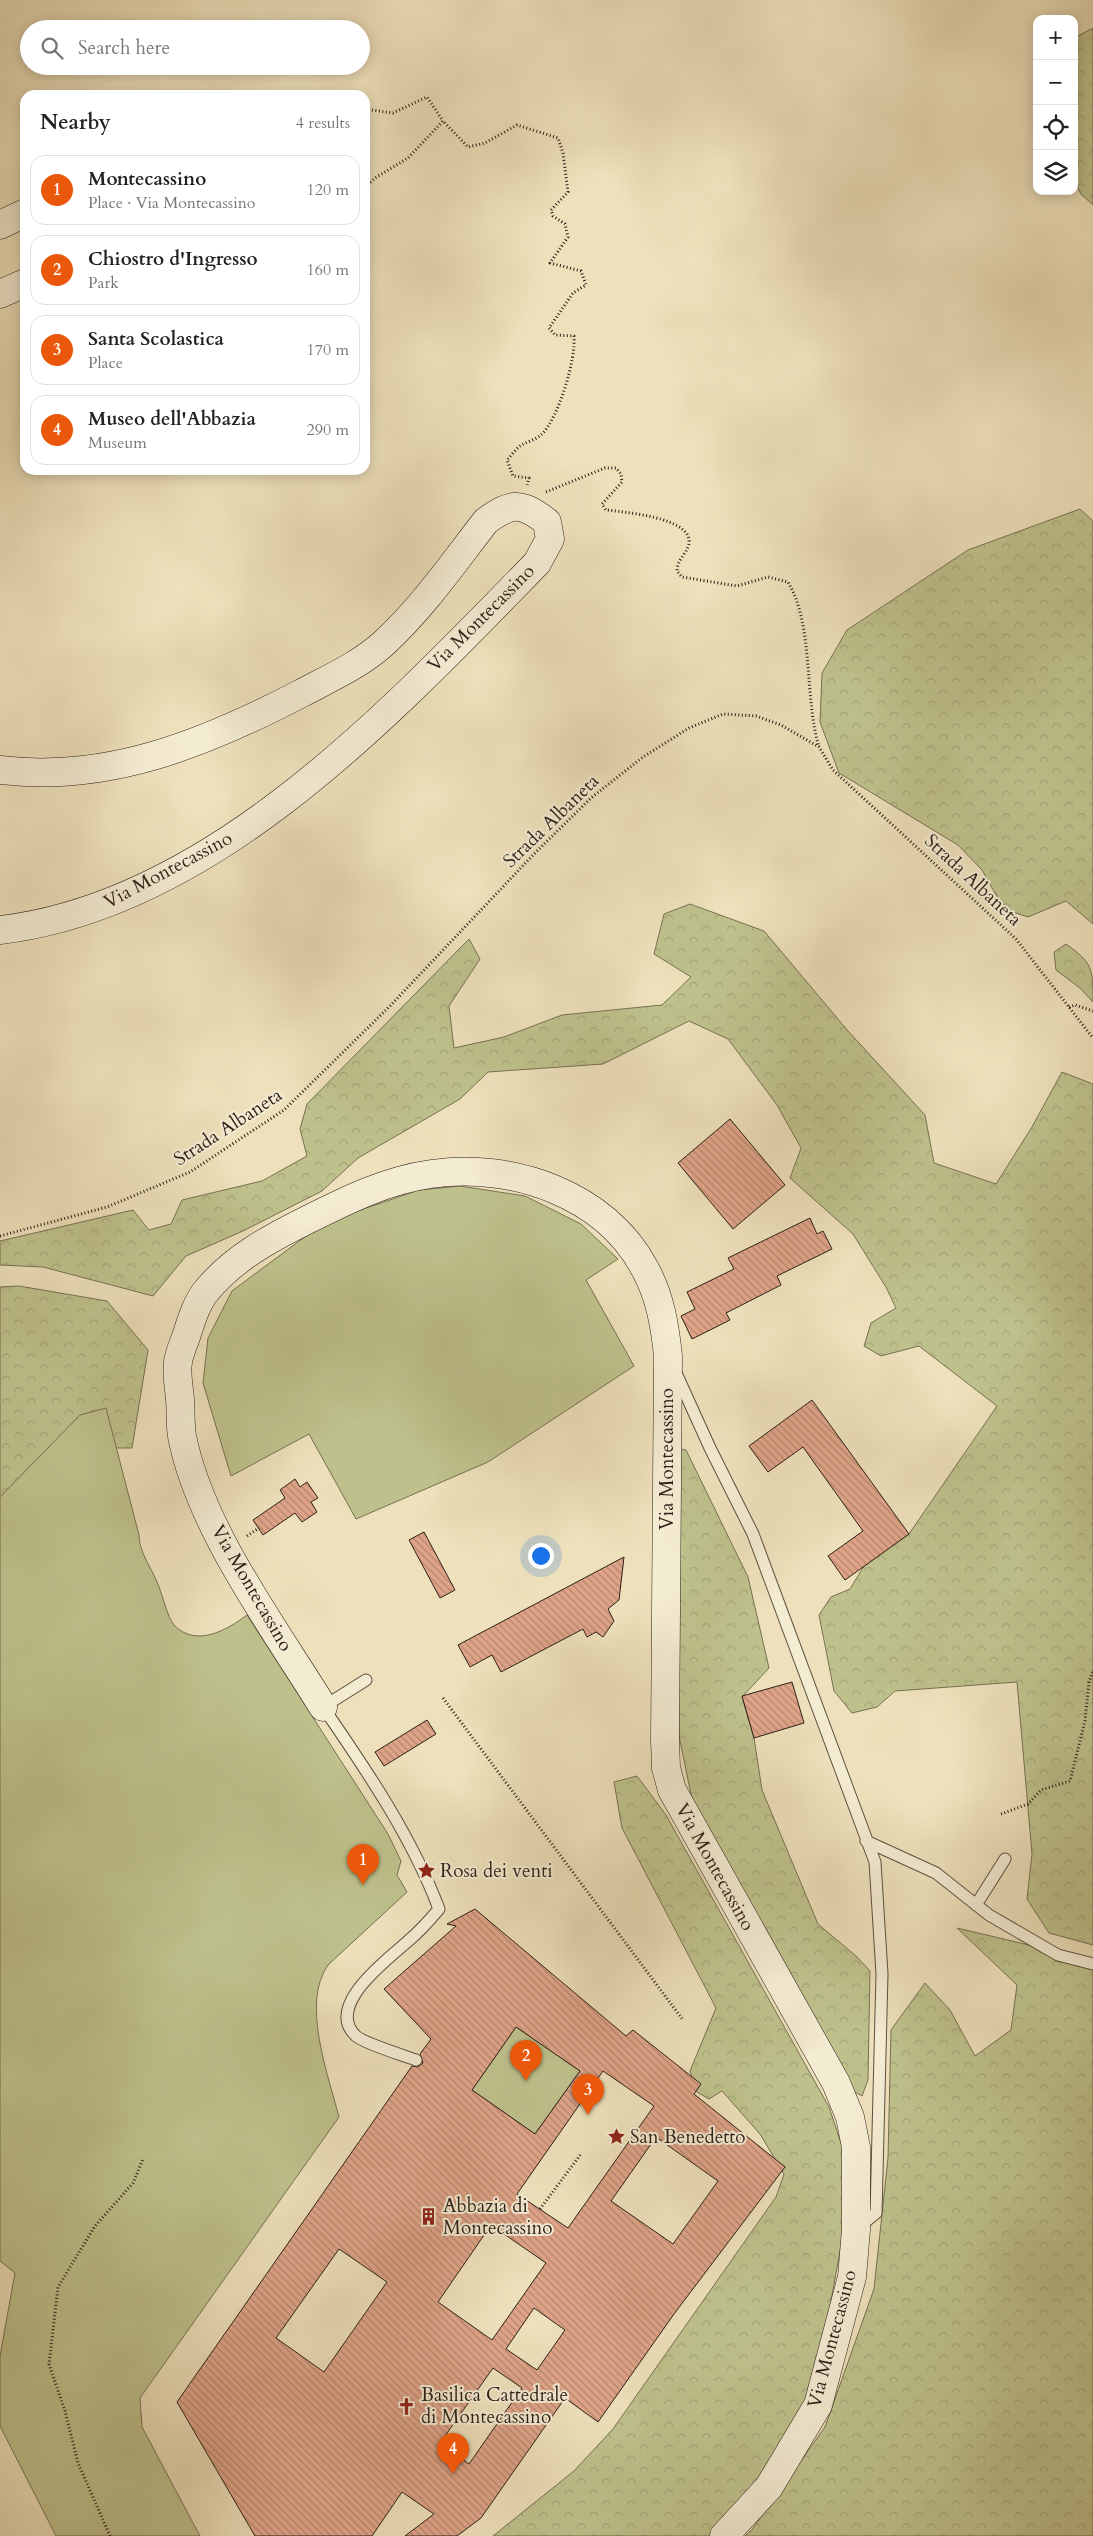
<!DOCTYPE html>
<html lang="en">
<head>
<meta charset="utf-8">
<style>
	:root { --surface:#fff; --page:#f6f6f6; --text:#222; --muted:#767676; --line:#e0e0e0; --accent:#ea580c }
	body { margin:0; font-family:Cardo,serif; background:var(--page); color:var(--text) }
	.controls { position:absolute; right:15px; top:15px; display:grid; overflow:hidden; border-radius:10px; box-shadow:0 2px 12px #0003 }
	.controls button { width:45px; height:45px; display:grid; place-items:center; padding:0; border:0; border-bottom:1px solid var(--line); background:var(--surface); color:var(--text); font:25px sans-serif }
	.you { position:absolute; left:540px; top:1555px; width:18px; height:18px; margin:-12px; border:4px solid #fff; border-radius:50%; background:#1a73e8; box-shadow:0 0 0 8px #1a73e833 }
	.badge { display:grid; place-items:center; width:32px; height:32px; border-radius:50%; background:var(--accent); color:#fff; font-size:16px; font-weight:700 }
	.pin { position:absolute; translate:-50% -41px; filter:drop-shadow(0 1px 2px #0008) }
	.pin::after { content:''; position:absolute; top:26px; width:18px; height:15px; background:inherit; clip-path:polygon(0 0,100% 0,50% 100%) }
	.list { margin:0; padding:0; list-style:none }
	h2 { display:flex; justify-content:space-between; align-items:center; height:65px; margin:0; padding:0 20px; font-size:21px }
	h2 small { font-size:16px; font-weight:400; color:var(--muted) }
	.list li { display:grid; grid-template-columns:32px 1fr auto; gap:15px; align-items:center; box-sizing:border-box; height:70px; margin:0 10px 10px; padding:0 10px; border:1px solid var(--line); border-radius:15px }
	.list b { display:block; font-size:19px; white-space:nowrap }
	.list p { margin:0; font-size:16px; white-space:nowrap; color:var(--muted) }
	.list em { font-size:16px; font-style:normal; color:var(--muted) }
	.icon { flex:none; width:28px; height:28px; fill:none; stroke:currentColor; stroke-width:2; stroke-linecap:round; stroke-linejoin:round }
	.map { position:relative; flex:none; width:1093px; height:2536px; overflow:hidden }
	.search { position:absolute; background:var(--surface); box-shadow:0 2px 12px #0003; left:20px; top:20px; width:350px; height:55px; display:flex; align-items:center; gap:12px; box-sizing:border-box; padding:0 18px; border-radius:28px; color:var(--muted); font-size:19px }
	.panel { position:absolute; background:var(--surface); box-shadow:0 2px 12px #0003; left:20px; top:90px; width:350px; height:385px; border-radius:15px }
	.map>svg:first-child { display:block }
	.forest { fill:url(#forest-crowns); stroke:#767052 }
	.garden { fill:#bec18c; stroke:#767052 }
	.building { fill:url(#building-back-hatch); stroke:#2d1f18; fill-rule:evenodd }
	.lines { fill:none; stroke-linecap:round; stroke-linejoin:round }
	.lane-casing { stroke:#5d4f40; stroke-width:13 }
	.secondary-casing { stroke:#2d1f18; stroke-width:29 }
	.path { stroke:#2d1f18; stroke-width:3; stroke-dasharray:1 2.5; stroke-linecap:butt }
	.lane { stroke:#f3ebd2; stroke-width:11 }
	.secondary { stroke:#f3ebd2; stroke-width:28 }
	.labels { text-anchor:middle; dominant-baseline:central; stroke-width:4; stroke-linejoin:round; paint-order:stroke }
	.street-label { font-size:19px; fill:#2d1f18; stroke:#f3ebd2 }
	.poi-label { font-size:19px; fill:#2d1f18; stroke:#f3ebd2; text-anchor:start }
</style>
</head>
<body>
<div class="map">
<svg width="1093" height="2536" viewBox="0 0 1093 2536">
	<defs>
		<pattern id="forest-crowns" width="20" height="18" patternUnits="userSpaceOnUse" patternTransform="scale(1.25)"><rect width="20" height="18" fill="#bec18c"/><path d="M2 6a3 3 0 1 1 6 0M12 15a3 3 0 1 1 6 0" fill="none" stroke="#a4a578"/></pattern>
		<pattern id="building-back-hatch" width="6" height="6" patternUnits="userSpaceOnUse" patternTransform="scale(1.25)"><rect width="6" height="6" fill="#dfa488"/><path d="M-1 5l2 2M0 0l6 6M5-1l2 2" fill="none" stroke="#b5856e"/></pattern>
	</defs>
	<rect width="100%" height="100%" fill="#ede0ba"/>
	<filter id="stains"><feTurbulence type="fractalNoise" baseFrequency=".004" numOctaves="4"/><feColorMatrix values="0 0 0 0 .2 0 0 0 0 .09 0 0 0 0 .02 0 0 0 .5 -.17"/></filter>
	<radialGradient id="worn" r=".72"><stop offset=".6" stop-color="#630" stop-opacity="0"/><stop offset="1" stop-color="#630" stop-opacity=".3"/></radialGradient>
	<path class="forest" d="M1093 28V205L1081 194 1074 180V38Z
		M1080 509 1093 521V924L1066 901 1028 917 1004 909 982 870 958 845 839 773 820 722 822 673 847 630 968 550Z
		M690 904 764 931 848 1031 925 1115 934 1163 996 1184 1032 1127 1062 1072 1093 1084V1945L1049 1933 1027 1899 1032 1854 1017 1682 895 1691 877 1707 852 1713 834 1691 819 1615 831 1597 850 1589 864 1566 909 1534 997 1406 919 1346 881 1356 864 1346 871 1323 896 1308 886 1287 853 1234 790 1178 801 1148 777 1105 728 1039 689 1021 603 1064 488 1072 460 1099 358 1158 322 1191 243 1231 186 1256 153 1296 43 1267 0 1265V1241L133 1210 149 1230 171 1224 182 1200 262 1181 307 1156 300 1129 307 1104 469 939 480 959 449 1006 454 1048 504 1037 562 1015 662 1005 691 977 654 954 664 914Z
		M1066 944C1093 963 1093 969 1093 1002L1080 988 1056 970 1054 952Z
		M19 1286 107 1301 148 1350 132 1448H116L86 1434 0 1530V1287Z
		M677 1449 686 1450 748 1577 769 1668 742 1697 754 1738 762 1790 818 1924 856 1956 870 1971 868 2080 862 2096 845 2086 693 1804 679 1736Z
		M637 1776 666 1815 829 2107 844 2152 843 2235 826 2328 796 2431 714 2536H493L574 2471 613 2429 776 2197 784 2174 760 2134 722 2091 709 2099 697 2092 690 2071 716 2008 622 1828 614 1782Z
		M957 1928 1033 1946 1093 1970V2536H745L751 2531 825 2427 874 2289 888 2158 891 2030 925 1983 950 2010 975 2056 1011 2030 1017 1985Z"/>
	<path class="garden" d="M460 1186 525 1196 581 1224 618 1259 586 1280 634 1366 488 1462 356 1519 309 1434 231 1476 203 1383 208 1338 232 1291 325 1222 419 1190Z
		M106 1408 139 1535C139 1552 151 1567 157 1582 162 1592 167 1617 174 1625 196 1648 227 1630 247 1615L388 1834 401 1861 397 1875 407 1892 328 1965C301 2003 328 2074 339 2117L140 2398 142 2427 200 2536H56L0 2426V2356L15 2273 0 2261V1497L80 1415Z
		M516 2027 580 2071 535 2134 472 2090Z"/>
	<path class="building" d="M730 1119 785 1185 733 1229 678 1163Z
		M810 1218 817 1234 823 1231 832 1249 777 1276 781 1285 726 1313 730 1320 692 1339 681 1316 695 1309 687 1292 734 1269 728 1258Z
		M812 1400 909 1534 845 1580 828 1556 863 1531 803 1447 768 1472 749 1446Z
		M295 1479 300 1487 307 1482 318 1498 311 1502 317 1512 302 1522 295 1513 263 1535 253 1520 285 1498 280 1490Z
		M424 1532 455 1590 440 1598 409 1540Z
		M624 1557 619 1600 608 1609 614 1621 603 1637 596 1632 587 1637 583 1629 501 1672 492 1655 470 1667 458 1645Z
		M792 1682 804 1723 754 1738 742 1696Z
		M427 1720 436 1734 384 1766 375 1752Z
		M475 1909 626 2036 633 2030 701 2084 694 2094 785 2167 674 2314 598 2422 565 2398 481 2518 457 2536H405L434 2514 402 2492 372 2536H255L177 2402 412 2066 418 2067 423 2063 420 2054 431 2039 384 1989 456 1926 447 1924ZM516 2027 580 2071 535 2134 472 2090ZM603 2071 654 2106 568 2228 517 2194ZM656 2137 718 2181 673 2244 611 2201ZM491 2225 546 2263 492 2340 438 2302ZM339 2249 387 2282 324 2372 276 2338ZM534 2308 565 2330 537 2370 506 2349ZM493 2368 522 2388 469 2464 440 2443Z"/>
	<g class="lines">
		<defs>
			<path id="lane" d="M676 1373 710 1448 753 1534 875 1862 882 1974 876 2213 859 2227
				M366 1680 323 1707C367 1771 412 1837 439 1909 429 1921 419 1932 407 1942 387 1960 324 2006 356 2036 363 2043 405 2056 416 2060
				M866 1841 936 1873 989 1915 1058 1955 1093 1964
				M976 1905 1005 1859"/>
			<path id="secondary" d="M0 225 25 213
				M0 294 25 283
				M0 770C108 783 206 743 300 694 328 679 360 665 384 643 423 607 454 562 486 521 512 502 521 502 547 522L550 539 537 563C394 709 214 905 0 930
				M323 1707C274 1627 200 1529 182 1436 180 1424 181 1411 180 1399 179 1387 176 1373 178 1362 179 1354 183 1345 186 1337 191 1321 197 1301 208 1289 235 1257 271 1238 307 1220 347 1200 387 1180 431 1174 511 1162 606 1194 645 1269 660 1296 665 1326 668 1356L665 1740 666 1768 672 1790 836 2083 850 2117 856 2147V2230L852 2277 818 2405 769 2487 724 2536"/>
		</defs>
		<use href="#lane" class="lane-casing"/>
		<use href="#secondary" class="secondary-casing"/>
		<path class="path" d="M284 95 290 93 292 95
			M365 109 393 113 427 97 443 121
			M365 187 375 178 408 158 443 121 468 147 485 143 517 125 558 138 563 153 568 192 551 210 553 216 565 224 568 237 550 263 581 271 586 285 573 293 549 328 555 335 574 336C576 359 559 418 541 435 535 440 526 442 520 446 515 450 511 456 507 460L513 476 529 478 527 485
			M546 492 605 468H616L621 474 622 482 602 504 606 510C622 512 692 517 689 543 688 553 677 559 677 571L682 577 737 586 768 577 788 582C814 625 804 698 819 747
			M1069 1007 1075 1005 1093 1011
			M0 1236 107 1207 190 1172 284 1110 390 1006 534 854 591 798 643 757 689 728 723 714 756 716 781 725 819 747 833 770 1016 939 1093 1038
			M247 1536 259 1528
			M443 1698 683 2020
			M1001 1814 1028 1804 1041 1790 1070 1781 1085 1721 1089 1682 1093 1671
			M540 2209 581 2154
			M110 2536 78 2463 65 2411 49 2364 58 2287 95 2226 133 2183 143 2159"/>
		<use href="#lane" class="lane"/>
		<use href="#secondary" class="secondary"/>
	</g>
	<defs>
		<symbol id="sight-bare" viewBox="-9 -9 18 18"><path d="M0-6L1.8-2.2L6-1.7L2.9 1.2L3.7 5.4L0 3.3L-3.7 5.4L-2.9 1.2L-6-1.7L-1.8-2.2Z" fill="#8f2418" stroke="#f3ebd2" stroke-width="2.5" paint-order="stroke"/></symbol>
		<symbol id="building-bare" viewBox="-9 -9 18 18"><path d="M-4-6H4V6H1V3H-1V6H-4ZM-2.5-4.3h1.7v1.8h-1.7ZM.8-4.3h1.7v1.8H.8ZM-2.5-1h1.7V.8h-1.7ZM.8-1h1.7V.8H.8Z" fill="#8f2418" stroke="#f3ebd2" stroke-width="2.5" paint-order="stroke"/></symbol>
		<symbol id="church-bare" viewBox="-9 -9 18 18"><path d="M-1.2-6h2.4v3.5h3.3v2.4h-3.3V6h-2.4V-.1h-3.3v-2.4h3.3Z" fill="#8f2418" stroke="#f3ebd2" stroke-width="2.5" paint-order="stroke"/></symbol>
	</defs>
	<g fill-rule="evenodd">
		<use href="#sight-bare" x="414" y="1858" width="25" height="25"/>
		<use href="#sight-bare" x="604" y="2124" width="25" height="25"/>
		<use href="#building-bare" x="416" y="2204" width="25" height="25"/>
		<use href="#church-bare" x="394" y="2394" width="25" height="25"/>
	</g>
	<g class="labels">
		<g class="street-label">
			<text transform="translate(481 618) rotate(-45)">Via Montecassino</text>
			<text transform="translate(551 821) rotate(-44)">Strada Albaneta</text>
			<text transform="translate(168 870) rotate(-28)">Via Montecassino</text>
			<text transform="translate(973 880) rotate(43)">Strada Albaneta</text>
			<text transform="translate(228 1127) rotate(-33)">Strada Albaneta</text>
			<text transform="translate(667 1459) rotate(-90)">Via Montecassino</text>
			<text transform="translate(252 1588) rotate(60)">Via Montecassino</text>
			<text transform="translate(715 1867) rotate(61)">Via Montecassino</text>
			<text transform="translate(832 2339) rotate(-75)">Via Montecassino</text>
		</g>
		<g class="poi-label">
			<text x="440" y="1871">Rosa dei venti</text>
			<text x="630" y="2137">San Benedetto</text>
			<text x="443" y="2206">Abbazia di<tspan x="443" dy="22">Montecassino</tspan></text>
			<text x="421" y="2395">Basilica Cattedrale<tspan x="421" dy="22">di Montecassino</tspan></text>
		</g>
	</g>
	<rect width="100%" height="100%" filter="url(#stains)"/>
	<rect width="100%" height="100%" fill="url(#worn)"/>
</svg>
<div class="controls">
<button>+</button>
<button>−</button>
<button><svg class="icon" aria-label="locate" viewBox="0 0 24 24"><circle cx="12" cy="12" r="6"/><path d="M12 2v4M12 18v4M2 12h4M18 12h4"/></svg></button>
<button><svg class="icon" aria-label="layers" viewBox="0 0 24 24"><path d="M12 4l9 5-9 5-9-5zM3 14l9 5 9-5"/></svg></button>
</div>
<div class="you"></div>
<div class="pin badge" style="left:363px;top:1885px">1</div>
<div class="pin badge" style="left:526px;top:2081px">2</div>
<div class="pin badge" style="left:588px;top:2115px">3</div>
<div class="pin badge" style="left:453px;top:2474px">4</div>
<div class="search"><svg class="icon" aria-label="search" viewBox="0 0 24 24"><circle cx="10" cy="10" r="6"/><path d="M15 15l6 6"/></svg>Search here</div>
<section class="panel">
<h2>Nearby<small>4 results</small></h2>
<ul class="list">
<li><span class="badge">1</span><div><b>Montecassino</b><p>Place · Via Montecassino</p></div><em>120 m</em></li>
<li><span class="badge">2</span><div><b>Chiostro d'Ingresso</b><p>Park</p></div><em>160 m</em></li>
<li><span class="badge">3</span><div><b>Santa Scolastica</b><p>Place</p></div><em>170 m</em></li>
<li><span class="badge">4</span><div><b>Museo dell'Abbazia</b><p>Museum</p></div><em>290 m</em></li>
</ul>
</section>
</div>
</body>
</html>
